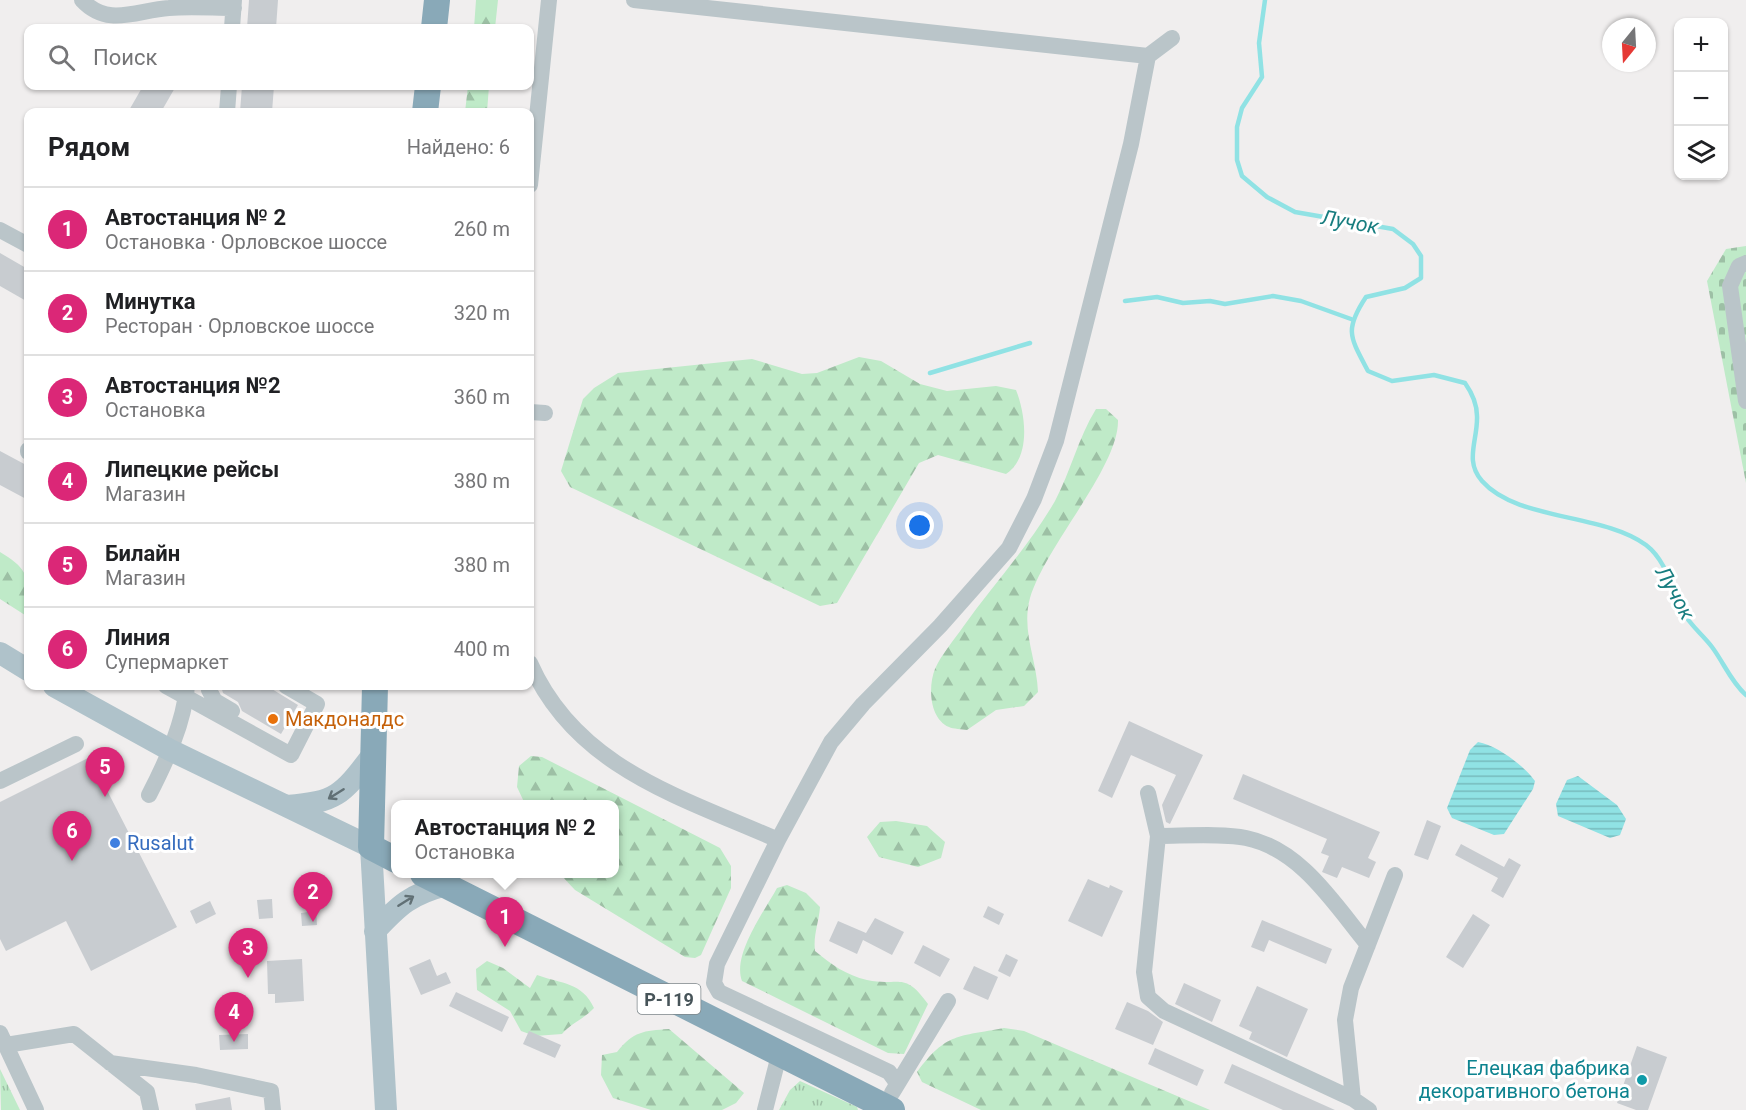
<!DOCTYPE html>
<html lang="ru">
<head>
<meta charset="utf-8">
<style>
	:root { --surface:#fff; --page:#f2f2f2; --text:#202124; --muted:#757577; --line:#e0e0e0; --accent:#db2777 }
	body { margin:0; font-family:Roboto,sans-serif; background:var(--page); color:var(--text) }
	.controls { position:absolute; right:18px; top:18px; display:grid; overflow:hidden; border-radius:12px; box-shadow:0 2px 4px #0004 }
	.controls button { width:54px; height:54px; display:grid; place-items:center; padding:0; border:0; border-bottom:2px solid var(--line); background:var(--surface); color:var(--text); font:30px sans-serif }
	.compass { position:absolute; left:1602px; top:18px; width:54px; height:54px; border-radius:50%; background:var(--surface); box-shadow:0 2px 4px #0004; rotate:198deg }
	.you { position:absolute; left:920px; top:526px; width:21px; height:21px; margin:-15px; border:4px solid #fff; border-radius:50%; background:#1a73e8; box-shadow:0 0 0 9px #1a73e833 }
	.badge { display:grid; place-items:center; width:39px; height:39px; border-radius:50%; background:var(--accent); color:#fff; font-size:20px; font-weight:700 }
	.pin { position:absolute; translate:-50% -50px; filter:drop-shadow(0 2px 3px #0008) }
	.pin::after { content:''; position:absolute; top:32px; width:21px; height:18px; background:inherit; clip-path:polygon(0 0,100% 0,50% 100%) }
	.popup { position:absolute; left:391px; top:800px; width:228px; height:78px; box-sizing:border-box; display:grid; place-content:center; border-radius:12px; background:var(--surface); filter:drop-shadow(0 2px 4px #0005); font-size:20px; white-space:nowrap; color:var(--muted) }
	.popup b { font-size:22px; color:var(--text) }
	.popup::after { content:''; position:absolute; left:50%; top:100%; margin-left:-12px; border:12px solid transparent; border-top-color:var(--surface) }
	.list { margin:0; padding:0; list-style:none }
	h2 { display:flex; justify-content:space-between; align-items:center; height:78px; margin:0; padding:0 24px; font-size:26px }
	h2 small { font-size:20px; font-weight:400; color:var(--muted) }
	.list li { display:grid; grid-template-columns:39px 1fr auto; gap:18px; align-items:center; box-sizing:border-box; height:84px; padding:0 24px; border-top:2px solid var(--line) }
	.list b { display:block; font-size:22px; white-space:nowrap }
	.list p { margin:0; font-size:20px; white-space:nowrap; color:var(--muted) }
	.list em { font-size:20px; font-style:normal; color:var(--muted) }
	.icon { flex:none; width:33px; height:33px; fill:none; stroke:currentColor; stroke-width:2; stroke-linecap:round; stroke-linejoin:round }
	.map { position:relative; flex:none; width:1746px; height:1110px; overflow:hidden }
	.search { position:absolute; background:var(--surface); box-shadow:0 2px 4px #0004; left:24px; top:24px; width:510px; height:66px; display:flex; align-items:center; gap:15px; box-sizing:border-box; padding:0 21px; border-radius:12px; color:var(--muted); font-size:22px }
	.panel { position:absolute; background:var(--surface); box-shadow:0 2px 4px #0004; left:24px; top:108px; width:510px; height:582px; border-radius:12px }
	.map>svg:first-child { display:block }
	.grass { fill:url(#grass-tufts) }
	.forest { fill:url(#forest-firs) }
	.cemetery { fill:url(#cemetery-stones) }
	.water { fill:url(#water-rules) }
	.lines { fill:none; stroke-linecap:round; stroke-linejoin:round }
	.stream { stroke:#90e2e4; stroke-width:4.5 }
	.building { fill:#c8ccd0 }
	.minor { stroke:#bac5c9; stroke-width:16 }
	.major { stroke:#afc2ca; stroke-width:22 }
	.highway { stroke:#89a9b8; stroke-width:26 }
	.oneway { stroke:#617075 }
	.food-dot { fill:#e8710a; stroke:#fff; stroke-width:2 }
	.shop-dot { fill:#3f7fe0; stroke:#fff; stroke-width:2 }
	.culture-dot { fill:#0f9aa8; stroke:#fff; stroke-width:2 }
	.labels { text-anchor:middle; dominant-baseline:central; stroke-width:6; stroke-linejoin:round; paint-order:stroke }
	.shield { fill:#fff; stroke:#7e878b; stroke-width:1.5 }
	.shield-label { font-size:18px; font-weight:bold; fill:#475459 }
	.food-label { font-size:20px; fill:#c56008; stroke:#fff; text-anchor:start }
	.shop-label { font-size:20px; fill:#366cbe; stroke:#fff; text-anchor:start }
	.culture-label { font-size:20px; fill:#0d838f; stroke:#fff; text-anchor:end }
	.water-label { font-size:21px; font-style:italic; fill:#177d7f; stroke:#fff }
</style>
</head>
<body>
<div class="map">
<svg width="1746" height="1110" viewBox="0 0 1746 1110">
	<defs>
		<pattern id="grass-tufts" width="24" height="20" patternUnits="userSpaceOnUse" patternTransform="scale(1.5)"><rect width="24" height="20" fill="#bfeac8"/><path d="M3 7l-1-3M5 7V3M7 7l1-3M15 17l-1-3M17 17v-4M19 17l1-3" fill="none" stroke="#9dc0a5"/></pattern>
		<pattern id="forest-firs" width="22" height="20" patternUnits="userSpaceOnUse" patternTransform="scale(1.5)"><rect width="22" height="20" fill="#bfeac8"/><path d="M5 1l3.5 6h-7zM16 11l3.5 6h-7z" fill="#9dc0a5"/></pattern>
		<pattern id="cemetery-stones" width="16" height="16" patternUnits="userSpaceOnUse" patternTransform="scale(1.5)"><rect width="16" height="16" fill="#bfeac8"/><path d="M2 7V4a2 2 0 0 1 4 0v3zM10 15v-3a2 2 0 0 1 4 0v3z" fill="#9dc0a5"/></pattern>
		<pattern id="water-rules" width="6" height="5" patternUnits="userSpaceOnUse" patternTransform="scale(1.5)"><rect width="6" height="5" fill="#90e2e4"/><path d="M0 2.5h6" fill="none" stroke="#77babc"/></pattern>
	</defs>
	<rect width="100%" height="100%" fill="#f0eeee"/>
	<path class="grass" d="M0 1069 20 1110H1Z
		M800 1081 857 1107 858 1110H779L790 1090Z"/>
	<path class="forest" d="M476 0H498L495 28H474Z
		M468 86H489L487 112H465Z
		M859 357 881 361 920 384 947 391 996 386 1016 390C1026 415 1031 458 1006 474L938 455 919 463 837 603 820 606 570 487 561 471 583 399 594 388 618 373 752 359 802 374 817 373Z
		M1096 409H1106L1118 420C1119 467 1046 545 1030 598 1021 631 1037 660 1038 692L1024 706 996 710 967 730C962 729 953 729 949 727 929 718 928 686 935 669 941 655 954 640 963 627 993 585 1029 546 1055 501 1071 471 1078 438 1096 409Z
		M0 552C33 571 29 583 28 617L0 599Z
		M531 756 542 757 720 848 731 866V888L701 955 695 958 685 957 575 890 560 874H614V804H525L517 787 519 766Z
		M896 821 927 826 945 842 941 858 918 867 879 857 867 837 880 822Z
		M787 885 806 893 820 907C819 922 813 935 815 951 832 965 846 975 867 980 899 987 904 970 928 1004L904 1054 888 1053 742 981C732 955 764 912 777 888Z
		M487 961 503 968 530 988 537 975C562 984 582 982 594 1008 584 1019 571 1023 562 1034L535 1036 521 1031 510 1011 477 990 476 969Z
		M1004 1028 1024 1031 1210 1110H981L922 1082 917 1072C947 1032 958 1037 1004 1028Z
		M669 1029 744 1093 736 1103 722 1110H651L613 1098 601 1075 602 1055 617 1052C634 1031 643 1031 669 1029Z"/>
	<path class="cemetery" d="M1746 246V483L1707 281 1726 249Z"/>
	<path class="water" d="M1478 742C1498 746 1523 765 1535 781L1533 789 1504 834 1494 835 1452 818 1447 808 1470 750Z
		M1578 776 1617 805 1626 819 1620 835 1610 838 1558 816 1556 804 1567 780Z"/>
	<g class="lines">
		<path class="stream" d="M1265 0 1259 43 1262 77 1242 108 1237 127V160L1242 176 1267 197 1295 212 1393 229 1413 244 1421 256V278L1405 288 1366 297C1344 330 1350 337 1368 371L1392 381 1434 375 1465 383C1472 393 1477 404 1477 416 1478 440 1464 461 1482 481 1517 521 1603 513 1646 545 1667 561 1672 590 1683 612 1690 625 1703 635 1712 647 1724 663 1731 682 1746 695
			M1125 301 1157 297 1183 303 1210 301 1225 304 1273 296 1301 301 1351 319
			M930 373 1030 343"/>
	</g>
	<path class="building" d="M249 0H278L276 28H247Z
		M143 86H176L161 112H128Z
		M242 86H274L272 112H240Z
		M0 253 26 268 28 302 0 286Z
		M0 451 28 466V500L0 485Z
		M221 686H267L298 705 281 734 242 711 238 702 223 693Z
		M1129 721 1203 755 1170 824 1166 822 1162 805 1176 775 1131 755 1112 798 1098 791Z
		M90 757 177 927 91 971 66 921 6 951 0 939V802Z
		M1243 774 1380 832 1368 858 1376 862 1369 878 1342 867 1337 878 1322 872 1329 856 1321 853 1327 839 1233 799Z
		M1427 820 1441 826 1428 860 1414 855Z
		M1461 844 1504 867 1509 858 1521 865 1503 898 1491 891 1498 878 1455 855Z
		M1088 879 1109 888 1110 885 1123 891 1102 937 1068 921Z
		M272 899 273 918 259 919 257 900Z
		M210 901 216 914 196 924 190 911Z
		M988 906 1004 914 999 925 983 917Z
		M316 911 317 925 302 926 301 913Z
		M1473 914 1490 925 1463 968 1446 957Z
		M875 918 904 932 892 955 863 940 857 954 829 941 838 921 866 933Z
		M1262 920 1332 949 1326 964 1269 940 1264 952 1251 947Z
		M923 945 950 959 940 977 914 963Z
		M1006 954 1018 960 1010 977 998 971Z
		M302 959 304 1001 275 1003V994H268L267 961Z
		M430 959 437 976 446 972 451 983 421 995 409 968Z
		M974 966 998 977 988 1000 963 989Z
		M1184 983 1221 1000 1212 1022 1175 1004Z
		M1257 986 1308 1009 1287 1057 1249 1039 1252 1032 1239 1026Z
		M456 992 509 1017 502 1032 449 1006Z
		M1127 1002 1148 1011 1163 1022 1153 1045 1115 1029Z
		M529 1031 561 1045 555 1058 523 1044Z
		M248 1034V1049L220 1050 219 1035Z
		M1637 1046 1667 1057 1648 1110H1636L1617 1103Z
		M1155 1048 1204 1070 1197 1086 1148 1064Z
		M1232 1064 1335 1110H1283L1224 1083Z
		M230 1097 232 1110H196L195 1104Z"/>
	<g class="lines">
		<path class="minor" d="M82 0C108 28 137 10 169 8 190 6 213 8 234 8
			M634 0 1148 56
			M232 28 234 0
			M227 112 229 86
			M530 185 549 0
			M0 230 28 245
			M1746 263 1739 266 1730 286 1746 401
			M530 412 545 413
			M28 452V450
			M530 663C576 768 681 797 778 840L717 964 714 983 719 992 889 1072 897 1083
			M166 686 291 755 317 704 286 686
			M211 686 209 690 215 701 232 711
			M0 781 76 744
			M1148 793 1158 836 1144 972 1148 997 1164 1011 1353 1099
			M149 795C166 762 184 723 187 686
			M1158 836C1183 836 1223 833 1246 838 1301 849 1335 905 1368 945
			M778 840 831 742 863 704 940 626 1009 548 1034 499 1056 441 1131 144 1148 56 1172 38
			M0 1033 36 1110
			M6 1045 74 1034 147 1092 151 1110
			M110 1063 196 1075 271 1091 273 1110
			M892 1093 948 1001
			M765 1110 779 1055
			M1369 1110 1353 1099 1345 1020 1351 988 1395 875"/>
		<path class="major" d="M0 653 28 670
			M54 686 170 750 371 847 386 1110
			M287 806C336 802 342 795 371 757
			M375 931C399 905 411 894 446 885"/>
		<path class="highway" d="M434 28 437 0
			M425 112 428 86
			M375 686 371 847 396 860
			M423 874 892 1110"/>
	</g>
	<defs><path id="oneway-shaft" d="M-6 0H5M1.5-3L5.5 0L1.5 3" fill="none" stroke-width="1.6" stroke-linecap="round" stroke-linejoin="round" transform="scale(1.5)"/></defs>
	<g class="oneway">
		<use href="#oneway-shaft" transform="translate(336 794) rotate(148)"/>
		<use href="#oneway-shaft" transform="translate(406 901) rotate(-32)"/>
	</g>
	<circle class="food-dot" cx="273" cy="719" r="6"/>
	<circle class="shop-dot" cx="115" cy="843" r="6"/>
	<circle class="culture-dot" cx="1642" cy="1080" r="6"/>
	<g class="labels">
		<rect class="shield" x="637.5" y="984" width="63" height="30" rx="4.5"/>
		<g class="shield-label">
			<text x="669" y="999">Р-119</text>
		</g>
		<g class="food-label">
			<text x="285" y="719">Макдоналдс</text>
		</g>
		<g class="shop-label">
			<text x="127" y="843">Rusalut</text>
		</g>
		<g class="culture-label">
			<text x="1630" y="1068">Елецкая фабрика<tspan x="1630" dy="23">декоративного бетона</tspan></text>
		</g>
		<g class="water-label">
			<text transform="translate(1350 222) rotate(10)">Лучок</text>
			<text transform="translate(1675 593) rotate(61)">Лучок</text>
		</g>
	</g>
</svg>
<div class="controls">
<button>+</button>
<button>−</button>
<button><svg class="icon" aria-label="layers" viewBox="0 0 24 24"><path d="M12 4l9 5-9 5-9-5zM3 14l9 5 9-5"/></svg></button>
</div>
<svg class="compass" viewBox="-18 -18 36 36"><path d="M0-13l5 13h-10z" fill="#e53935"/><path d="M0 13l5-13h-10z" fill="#757577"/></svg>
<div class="you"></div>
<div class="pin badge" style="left:505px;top:947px">1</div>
<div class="popup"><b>Автостанция № 2</b>Остановка</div>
<div class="pin badge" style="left:313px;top:922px">2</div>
<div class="pin badge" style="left:248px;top:978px">3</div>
<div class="pin badge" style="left:234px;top:1042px">4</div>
<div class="pin badge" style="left:105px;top:797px">5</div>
<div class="pin badge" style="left:72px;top:861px">6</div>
<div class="search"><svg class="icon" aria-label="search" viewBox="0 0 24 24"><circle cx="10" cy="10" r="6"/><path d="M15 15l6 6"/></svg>Поиск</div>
<section class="panel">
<h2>Рядом<small>Найдено: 6</small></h2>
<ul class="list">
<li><span class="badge">1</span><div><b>Автостанция № 2</b><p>Остановка · Орловское шоссе</p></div><em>260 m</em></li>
<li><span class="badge">2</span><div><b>Минутка</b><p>Ресторан · Орловское шоссе</p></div><em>320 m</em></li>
<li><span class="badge">3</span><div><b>Автостанция №2</b><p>Остановка</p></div><em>360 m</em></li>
<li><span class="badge">4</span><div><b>Липецкие рейсы</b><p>Магазин</p></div><em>380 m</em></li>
<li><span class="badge">5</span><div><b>Билайн</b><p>Магазин</p></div><em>380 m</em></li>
<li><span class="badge">6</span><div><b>Линия</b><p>Супермаркет</p></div><em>400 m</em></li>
</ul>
</section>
</div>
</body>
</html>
